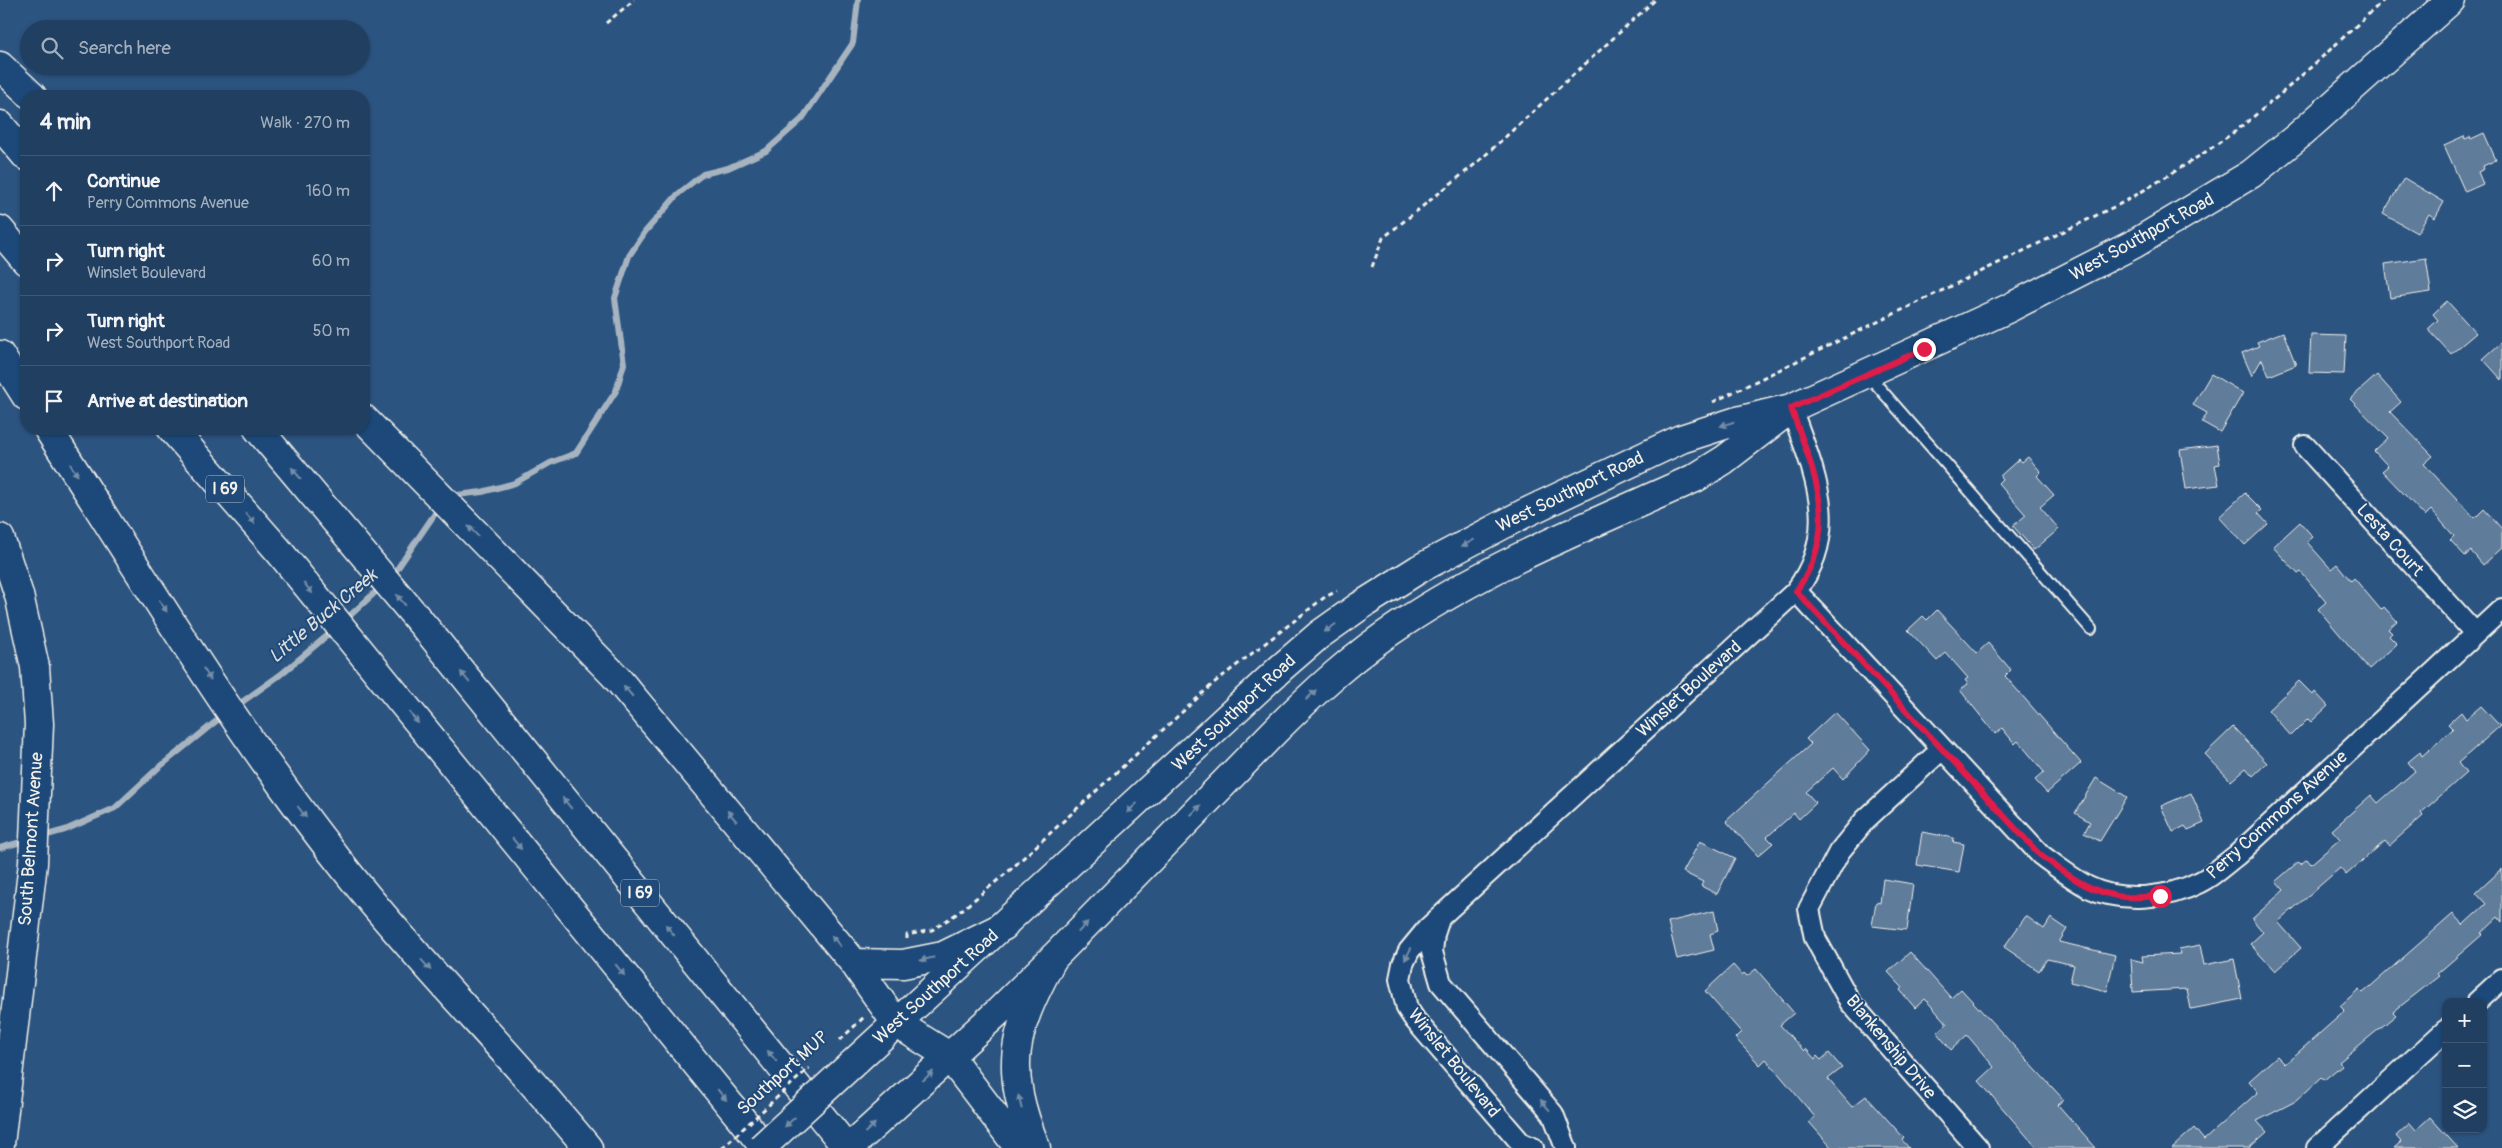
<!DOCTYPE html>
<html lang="en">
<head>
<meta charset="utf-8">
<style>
	:root { --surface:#213f61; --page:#294667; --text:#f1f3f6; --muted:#a2afbd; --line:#3e5876 }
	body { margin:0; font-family:Pangolin,sans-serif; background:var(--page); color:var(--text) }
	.controls { position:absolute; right:15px; bottom:15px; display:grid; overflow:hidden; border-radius:10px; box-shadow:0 1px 4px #0004 }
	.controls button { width:45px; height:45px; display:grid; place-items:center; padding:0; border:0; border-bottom:1px solid var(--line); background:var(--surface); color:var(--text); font:25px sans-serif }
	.stop { position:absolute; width:15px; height:15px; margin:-11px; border:4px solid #e11d48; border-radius:50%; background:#fff }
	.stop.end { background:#e11d48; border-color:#fff; box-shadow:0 1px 5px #0008 }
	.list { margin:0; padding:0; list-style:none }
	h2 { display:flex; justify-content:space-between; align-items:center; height:65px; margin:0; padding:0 20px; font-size:21px }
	h2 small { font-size:16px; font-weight:400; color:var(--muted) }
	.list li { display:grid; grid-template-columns:32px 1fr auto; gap:15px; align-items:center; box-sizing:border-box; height:70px; padding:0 20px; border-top:1px solid var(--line) }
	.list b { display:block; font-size:19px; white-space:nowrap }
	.list p { margin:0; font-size:16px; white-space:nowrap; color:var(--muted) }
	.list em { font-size:16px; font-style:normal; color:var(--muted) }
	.icon { flex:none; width:28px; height:28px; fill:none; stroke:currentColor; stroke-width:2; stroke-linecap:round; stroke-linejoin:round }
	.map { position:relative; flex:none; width:2502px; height:1148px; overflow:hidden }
	.search { position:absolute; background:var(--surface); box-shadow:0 1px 4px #0004; left:20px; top:20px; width:350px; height:55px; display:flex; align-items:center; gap:12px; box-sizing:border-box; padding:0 18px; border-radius:28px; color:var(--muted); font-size:19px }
	.panel { position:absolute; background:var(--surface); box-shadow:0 1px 4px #0004; left:20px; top:90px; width:350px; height:345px; border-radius:20px }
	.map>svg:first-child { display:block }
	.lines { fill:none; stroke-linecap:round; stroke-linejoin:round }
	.stream { stroke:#a7b4c0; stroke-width:6 }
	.building { fill:#5e7b9a; stroke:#f4f1e8 }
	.lane-casing { stroke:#f4f1e8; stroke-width:14 }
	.street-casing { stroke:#f4f1e8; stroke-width:24 }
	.secondary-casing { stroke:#f4f1e8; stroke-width:31 }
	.highway-casing { stroke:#f4f1e8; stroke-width:31 }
	.path { stroke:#f4f1e8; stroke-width:3; stroke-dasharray:5 4; stroke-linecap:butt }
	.lane { stroke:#1f4a7a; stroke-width:10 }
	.street { stroke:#1f4a7a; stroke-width:20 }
	.secondary { stroke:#1f4a7a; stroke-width:28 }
	.highway { stroke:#1f4a7a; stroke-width:28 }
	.secondary-bridge-casing { stroke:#f4f1e8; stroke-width:31; stroke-linecap:butt }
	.path-bridge { stroke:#f4f1e8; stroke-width:3; stroke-dasharray:5 4; stroke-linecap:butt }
	.secondary-bridge { stroke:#1f4a7a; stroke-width:28 }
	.oneway { fill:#748da6 }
	.route { stroke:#e11d48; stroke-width:6 }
	.labels { text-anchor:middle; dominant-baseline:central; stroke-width:4; stroke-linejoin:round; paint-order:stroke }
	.shield { fill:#1f4a7a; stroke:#b4bfc7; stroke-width:1 }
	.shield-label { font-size:16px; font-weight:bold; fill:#f4f1e8 }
	.street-label { font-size:18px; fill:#f4f1e8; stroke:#1f4a7a }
	.water-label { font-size:19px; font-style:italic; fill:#dadddb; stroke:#1f4a7a }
</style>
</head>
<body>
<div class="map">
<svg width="2502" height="1148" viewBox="0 0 2502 1148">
	<rect width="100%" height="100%" fill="#2c5481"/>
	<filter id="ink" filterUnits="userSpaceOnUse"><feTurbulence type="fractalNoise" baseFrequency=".02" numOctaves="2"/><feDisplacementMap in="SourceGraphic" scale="10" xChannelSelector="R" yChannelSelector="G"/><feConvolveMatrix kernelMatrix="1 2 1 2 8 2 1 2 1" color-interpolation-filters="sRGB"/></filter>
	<g filter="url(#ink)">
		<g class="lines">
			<path class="stream" d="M452 499 457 495 482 492 515 483 550 463 576 453 616 391 624 364 615 298 629 256 645 232 678 194 703 174 728 168 766 151 802 119 853 43 858 0
				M391 578 436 512 442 507
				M343 622 382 586
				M235 707 280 675 334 630
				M40 837 65 830 115 808 157 769 225 714
				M0 848 28 840"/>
		</g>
		<path class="building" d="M2484 133 2496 160 2483 166 2484 169 2478 172 2483 184 2465 192 2444 145 2464 136 2465 139 2470 137 2471 139Z
			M2404 178 2444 202 2435 218 2429 214 2417 233 2383 214Z
			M2426 258 2431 292 2390 298 2385 264Z
			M2447 301 2476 333 2451 354 2428 329 2438 320 2433 314Z
			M2283 332 2296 365 2269 376 2262 359 2252 376 2242 353 2259 346 2257 342Z
			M2311 335 2346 336 2344 374 2309 373Z
			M2502 342V380L2483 359Z
			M2211 374 2243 393 2220 432 2202 422 2207 413 2193 405Z
			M2377 375 2401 402 2390 412 2433 456 2424 464 2475 518 2484 509 2502 529V548L2483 565 2471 551 2465 556 2450 540 2454 536 2431 510 2425 516 2382 471 2388 466 2374 451 2388 438 2350 399Z
			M2217 445 2220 464 2215 465 2219 485 2186 489 2180 450Z
			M2028 457 2041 472 2037 476 2054 495 2040 507 2059 529 2034 550 2013 526 2026 515 1998 483 2002 479 2000 476 2019 459 2022 462Z
			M2245 493 2262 510 2258 513 2268 524 2245 545 2219 517Z
			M2300 522 2313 537 2307 542 2331 569 2337 564 2351 581 2354 578 2381 610 2384 607 2397 621 2388 629 2392 633 2389 636 2397 644 2369 669 2318 609 2326 602 2301 572 2298 574 2273 547Z
			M1937 610 1977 653 1988 643 2011 670 2005 676 2081 763 2047 793 2035 780 2044 772 2018 741 2015 744 2002 728 1995 734 1960 690 1968 684 1965 680 1968 678 1946 653 1937 661 1908 630 1923 616 1927 620Z
			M2299 681 2313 695 2315 692 2328 706 2311 722 2308 719 2291 736 2268 710Z
			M2481 706 2500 726 2458 763 2466 773 2421 813 2423 816 2389 846 2385 841 2346 875 2340 868 2278 922 2301 948 2275 971 2250 944 2263 932 2252 919 2284 890 2276 881 2298 862 2301 864 2307 859 2311 864 2340 839 2332 830 2371 795 2378 803 2415 771 2408 762 2420 752 2422 756 2453 729 2448 724 2461 712 2466 719Z
			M1835 712 1870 750 1843 779 1833 768 1806 792 1816 803 1799 819 1794 813 1767 837 1773 843 1758 856 1726 821 1811 744 1806 739Z
			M2233 727 2267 763 2253 776 2246 768 2231 781 2205 754Z
			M2096 778 2127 797 2100 841 2084 833 2090 822 2075 813Z
			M2191 793 2204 823 2188 830 2185 826 2173 832 2161 806Z
			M1922 832 1954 838 1953 842 1964 844 1959 872 1917 865Z
			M1700 841 1735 858 1717 894 1701 886 1703 882 1683 872Z
			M2502 869V922L2498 917 2481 933 2483 934 2437 974 2439 976 2393 1012 2396 1015 2339 1062 2342 1065 2324 1080 2321 1078 2296 1101 2257 1121 2267 1132 2249 1148H2172L2194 1128 2204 1140 2258 1092 2249 1081 2277 1056 2285 1064 2345 1011 2340 1006 2359 989 2363 993 2453 914 2463 925 2486 904 2476 893Z
			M1883 879 1913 884 1907 930 1872 926 1876 902 1880 903Z
			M1714 911 1718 931 1710 934 1714 950 1677 959 1668 922Z
			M2026 916 2044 929 2051 918 2067 929 2059 942 2115 955 2107 991 2070 982 2074 965 2047 959 2039 971 2004 947Z
			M2200 945 2204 965 2234 959 2242 999 2191 1009 2187 989 2133 992 2131 959 2143 962 2142 956 2180 954 2179 949Z
			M1910 952 1951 998 1961 989 2064 1100 2058 1105 2096 1148H2037L1979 1081 1994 1067 1967 1035 1951 1050 1937 1033 1947 1024 1925 999 1915 1008 1900 990 1902 987 1888 972Z
			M1733 965 1742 975 1744 973 1747 976 1756 969 1794 1013 1780 1025 1804 1051 1806 1049 1815 1059 1817 1056 1821 1060 1829 1053 1842 1068 1828 1079 1852 1107 1866 1096 1904 1138 1902 1140 1909 1148H1832L1809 1122 1815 1117 1766 1059 1760 1065 1735 1038 1741 1032 1705 991Z
			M2430 1117 2458 1148H2394L2401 1142 2396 1136 2410 1123 2416 1130Z"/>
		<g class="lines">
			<defs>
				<path id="lane" d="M1868 375 2091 629"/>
				<path id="street" d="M2305 446 2475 633
					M1796 591 2041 855C2056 866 2071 878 2088 887 2121 903 2167 899 2200 882 2213 876 2225 864 2237 855L2502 609
					M1941 750 1865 820 1839 852 1809 909 1815 938 1850 1002 1978 1148
					M1439 919 1434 934 1432 952 1441 983 1553 1114 1566 1148
					M2477 1002 2502 979
					M1533 1148 1521 1143 1415 1020 1407 1008 1400 979 1403 964 1409 951 1428 928 1796 591C1842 529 1814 473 1791 408
					M2317 1148 2446 1030"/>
				<path id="secondary" d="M0 538 19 595 35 667 39 724 33 863 0 1144
					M851 1065 1282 667 1319 635 1360 606 1419 569 1525 513 1681 439 1737 421 1791 408 2007 309 2134 244 2251 174 2297 137 2451 0
					M849 1148 999 1011 1053 958 1276 730C1315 691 1354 655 1400 625 1491 564 1595 523 1695 478L1724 460 1784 414"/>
				<path id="highway" d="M0 66 32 96
					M0 125 26 156
					M0 230 26 261
					M0 355 26 396
					M364 419 615 676 854 963 896 1023 949 1056 1019 1148
					M48 429C146 581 239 737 353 879 427 972 513 1056 588 1148
					M172 429 278 550 765 1148
					M258 429 433 637 847 1148
					M854 963 903 964 943 956 1004 926
					M1036 1148C1003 1066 1012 1034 1053 958"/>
			</defs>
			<use href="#lane" class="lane-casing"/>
			<use href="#street" class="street-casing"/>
			<use href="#secondary" class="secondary-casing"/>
			<use href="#highway" class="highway-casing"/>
			<path class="path" d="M606 23 634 0
				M1372 267 1383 238 1479 161 1655 0
				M1713 402 2126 201C2164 178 2202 156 2238 129 2289 89 2336 44 2384 0
				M907 939V935L932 930 958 913 1010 870 1215 682 1325 597 1337 591
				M840 1040 864 1017"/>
			<use href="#lane" class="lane"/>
			<use href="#street" class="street"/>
			<use href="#secondary" class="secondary"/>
			<use href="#highway" class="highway"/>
			<defs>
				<path id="secondary-bridge" d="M761 1148 851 1065"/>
			</defs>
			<use href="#secondary-bridge" class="secondary-bridge-casing"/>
			<path class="path-bridge" d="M722 1148 809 1068"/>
			<use href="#secondary-bridge" class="secondary-bridge"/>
		</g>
		<defs><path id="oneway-solid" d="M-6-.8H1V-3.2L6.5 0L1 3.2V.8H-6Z" transform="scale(1.25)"/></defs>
		<g class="oneway">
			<use href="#oneway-solid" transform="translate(1727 424) rotate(163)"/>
			<use href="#oneway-solid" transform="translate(74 470) rotate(57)"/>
			<use href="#oneway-solid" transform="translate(296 473) rotate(-130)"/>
			<use href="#oneway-solid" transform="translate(250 518) rotate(49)"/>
			<use href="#oneway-solid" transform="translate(473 531) rotate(-134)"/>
			<use href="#oneway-solid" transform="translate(1468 543) rotate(152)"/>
			<use href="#oneway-solid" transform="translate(308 588) rotate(51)"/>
			<use href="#oneway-solid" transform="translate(401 600) rotate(-130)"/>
			<use href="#oneway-solid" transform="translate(163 606) rotate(57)"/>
			<use href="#oneway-solid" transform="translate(1330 628) rotate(145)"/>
			<use href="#oneway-solid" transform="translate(207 674) rotate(57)"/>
			<use href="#oneway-solid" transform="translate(465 677) rotate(-129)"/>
			<use href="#oneway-solid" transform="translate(628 691) rotate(-130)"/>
			<use href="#oneway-solid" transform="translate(1311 695) rotate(-44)"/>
			<use href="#oneway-solid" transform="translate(414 718) rotate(51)"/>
			<use href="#oneway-solid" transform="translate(567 803) rotate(-129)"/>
			<use href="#oneway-solid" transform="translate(1132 808) rotate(137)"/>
			<use href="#oneway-solid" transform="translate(1196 810) rotate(-45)"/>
			<use href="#oneway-solid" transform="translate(302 812) rotate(53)"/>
			<use href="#oneway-solid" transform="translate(732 816) rotate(-130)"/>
			<use href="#oneway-solid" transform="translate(517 844) rotate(51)"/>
			<use href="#oneway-solid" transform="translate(1083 927) rotate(-47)"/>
			<use href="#oneway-solid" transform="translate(670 930) rotate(-129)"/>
			<use href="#oneway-solid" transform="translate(836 941) rotate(-130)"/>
			<use href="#oneway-solid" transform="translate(1408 954) rotate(118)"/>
			<use href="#oneway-solid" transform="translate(927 959) rotate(167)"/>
			<use href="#oneway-solid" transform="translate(426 965) rotate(48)"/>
			<use href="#oneway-solid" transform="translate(620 970) rotate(51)"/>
			<use href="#oneway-solid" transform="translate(772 1056) rotate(-129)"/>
			<use href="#oneway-solid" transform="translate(928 1076) rotate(-42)"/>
			<use href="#oneway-solid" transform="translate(722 1095) rotate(51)"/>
			<use href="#oneway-solid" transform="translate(1020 1102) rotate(-104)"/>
			<use href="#oneway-solid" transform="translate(1545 1105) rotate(-131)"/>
			<use href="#oneway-solid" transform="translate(790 1122) rotate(137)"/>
			<use href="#oneway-solid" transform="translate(870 1128) rotate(-42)"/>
		</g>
	</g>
	<g class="lines" filter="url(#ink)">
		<path class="route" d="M1924 349 1791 408C1814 473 1842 529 1796 591L2040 855C2066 874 2093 895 2126 897 2137 898 2149 896 2160 896"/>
	</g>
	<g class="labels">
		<g class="shield">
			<rect x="206" y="475.5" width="38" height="27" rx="4"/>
			<rect x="621" y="879.5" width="38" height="27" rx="4"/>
		</g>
		<g class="shield-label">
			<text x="225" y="489">I 69</text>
			<text x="640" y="893">I 69</text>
		</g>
		<g class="street-label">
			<text transform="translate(2142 237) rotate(-29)">West Southport Road</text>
			<text transform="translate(1570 492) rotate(-26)">West Southport Road</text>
			<text transform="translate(2390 540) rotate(48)">Lesta Court</text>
			<text transform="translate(1689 689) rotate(-42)">Winslet Boulevard</text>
			<text transform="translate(1234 713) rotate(-43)">West Southport Road</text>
			<text transform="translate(2277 815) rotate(-42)">Perry Commons Avenue</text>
			<text transform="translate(31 839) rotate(-86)">South Belmont Avenue</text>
			<text transform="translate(936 987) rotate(-42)">West Southport Road</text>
			<text transform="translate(1891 1047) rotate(50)">Blankenship Drive</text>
			<text transform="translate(1454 1063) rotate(51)">Winslet Boulevard</text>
			<text transform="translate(783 1073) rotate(-42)">Southport MUP</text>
		</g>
		<g class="water-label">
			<text transform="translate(323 616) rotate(-40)">Little Buck Creek</text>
		</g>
	</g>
</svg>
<div class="controls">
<button>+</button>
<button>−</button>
<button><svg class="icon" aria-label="layers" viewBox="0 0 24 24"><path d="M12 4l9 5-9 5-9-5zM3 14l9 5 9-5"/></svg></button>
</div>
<div class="stop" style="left:2160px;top:896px"></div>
<div class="stop end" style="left:1924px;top:349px"></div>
<div class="search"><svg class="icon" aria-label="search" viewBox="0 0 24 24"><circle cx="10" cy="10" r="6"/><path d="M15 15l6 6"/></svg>Search here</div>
<section class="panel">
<h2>4 min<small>Walk · 270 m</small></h2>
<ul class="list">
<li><svg class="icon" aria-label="ahead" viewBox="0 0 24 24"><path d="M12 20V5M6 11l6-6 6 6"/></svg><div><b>Continue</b><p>Perry Commons Avenue</p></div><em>160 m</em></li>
<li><svg class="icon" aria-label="right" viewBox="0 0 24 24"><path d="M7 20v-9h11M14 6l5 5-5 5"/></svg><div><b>Turn right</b><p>Winslet Boulevard</p></div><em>60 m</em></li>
<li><svg class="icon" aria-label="right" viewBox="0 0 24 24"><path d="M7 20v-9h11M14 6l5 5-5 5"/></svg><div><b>Turn right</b><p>West Southport Road</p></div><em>50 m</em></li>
<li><svg class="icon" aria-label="arrive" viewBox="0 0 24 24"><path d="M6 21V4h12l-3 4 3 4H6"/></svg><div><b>Arrive at destination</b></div></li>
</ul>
</section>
</div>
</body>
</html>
